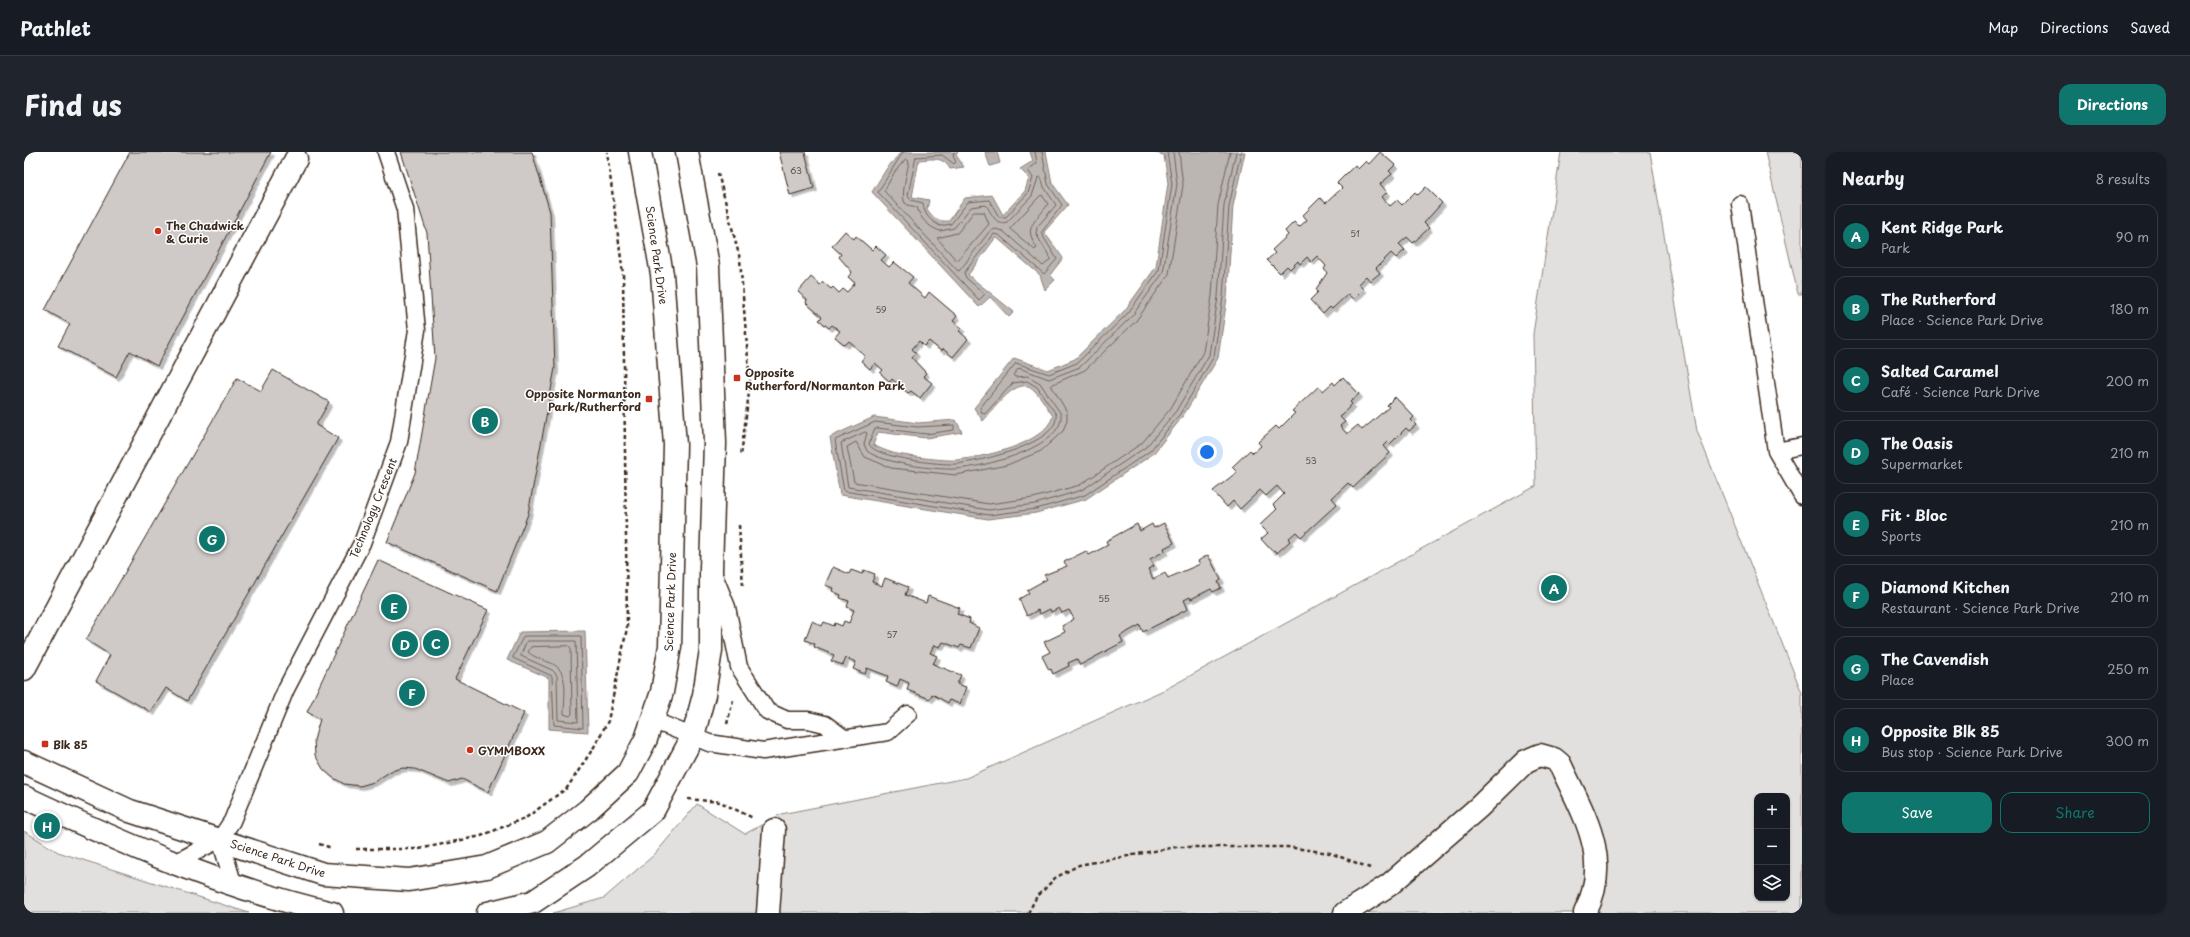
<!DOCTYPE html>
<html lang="en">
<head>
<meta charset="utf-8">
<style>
	:root { --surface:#171b24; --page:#20242c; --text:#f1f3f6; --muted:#9ea1a6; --line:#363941; --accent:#0f766e }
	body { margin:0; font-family:"Playpen Sans",sans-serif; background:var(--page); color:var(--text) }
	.controls { position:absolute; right:12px; bottom:12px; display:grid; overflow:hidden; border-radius:8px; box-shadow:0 1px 3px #0004 }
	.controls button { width:36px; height:36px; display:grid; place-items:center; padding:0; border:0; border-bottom:1px solid var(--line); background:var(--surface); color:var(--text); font:20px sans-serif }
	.you { position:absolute; left:1183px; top:300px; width:14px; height:14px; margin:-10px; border:3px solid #fff; border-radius:50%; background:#1a73e8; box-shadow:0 0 0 6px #1a73e833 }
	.badge { display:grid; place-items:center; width:26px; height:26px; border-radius:50%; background:var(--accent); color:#fff; font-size:13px; font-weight:700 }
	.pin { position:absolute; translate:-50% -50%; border:2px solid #fff; box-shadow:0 1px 4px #0006 }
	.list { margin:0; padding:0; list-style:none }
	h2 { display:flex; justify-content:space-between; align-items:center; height:52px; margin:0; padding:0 16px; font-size:17px }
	h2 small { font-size:13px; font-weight:400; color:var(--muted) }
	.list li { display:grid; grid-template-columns:26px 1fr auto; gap:12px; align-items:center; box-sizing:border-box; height:64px; margin:0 8px 8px; padding:0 8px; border:1px solid var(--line); border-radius:12px }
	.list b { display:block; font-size:15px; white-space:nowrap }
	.list p { margin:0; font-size:13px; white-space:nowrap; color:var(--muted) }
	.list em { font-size:13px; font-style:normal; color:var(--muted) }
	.actions { display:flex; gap:8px; padding:12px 16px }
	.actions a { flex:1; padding:9px 0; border:1px solid var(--accent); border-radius:12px; text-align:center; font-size:14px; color:var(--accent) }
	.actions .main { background:var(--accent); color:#fff }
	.icon { flex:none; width:22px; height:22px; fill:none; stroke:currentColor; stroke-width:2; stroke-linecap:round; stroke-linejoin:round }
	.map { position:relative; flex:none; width:1778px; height:761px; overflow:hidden; border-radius:12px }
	header { display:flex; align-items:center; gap:24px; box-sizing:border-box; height:56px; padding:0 20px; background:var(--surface); border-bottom:1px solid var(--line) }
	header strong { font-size:19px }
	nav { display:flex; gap:22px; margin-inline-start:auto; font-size:14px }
	.intro { display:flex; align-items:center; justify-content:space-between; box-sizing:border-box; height:96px; padding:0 24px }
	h1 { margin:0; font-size:28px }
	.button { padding:10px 18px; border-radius:12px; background:var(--accent); color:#fff; font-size:14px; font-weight:700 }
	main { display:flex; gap:24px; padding:0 24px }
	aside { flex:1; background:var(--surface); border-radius:12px; box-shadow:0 1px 3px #0004 }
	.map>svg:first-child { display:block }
	.green { fill:#e2e0de; stroke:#8e857e; fill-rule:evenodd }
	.water { fill:#bcb6b3; stroke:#887e77 }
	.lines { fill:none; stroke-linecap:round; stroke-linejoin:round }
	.shore { stroke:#6f625a; stroke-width:1 }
	.building { fill:#cfcac7; stroke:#3b2a1e; filter:url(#shadow) }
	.service-casing { stroke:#3b2a1e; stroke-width:19 }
	.minor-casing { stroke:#3b2a1e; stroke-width:25 }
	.secondary-casing { stroke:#3b2a1e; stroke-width:25 }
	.path { stroke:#3b2a1e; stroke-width:2.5; stroke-dasharray:4 3; stroke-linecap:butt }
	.service { stroke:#fff; stroke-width:16 }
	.minor { stroke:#fff; stroke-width:22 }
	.secondary { stroke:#fff; stroke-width:22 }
	.poi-dot { fill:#c8321e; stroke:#fff; stroke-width:1.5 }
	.labels { text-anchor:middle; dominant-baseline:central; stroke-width:3; stroke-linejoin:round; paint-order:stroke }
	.number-label { font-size:9px; fill:#605248 }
	.poi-label { font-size:11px; font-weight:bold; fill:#3b2a1e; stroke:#fff; text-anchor:start }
	.street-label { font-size:11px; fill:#3b2a1e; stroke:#fff }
</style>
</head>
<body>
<header>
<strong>Pathlet</strong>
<nav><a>Map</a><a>Directions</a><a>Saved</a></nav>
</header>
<div class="intro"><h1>Find us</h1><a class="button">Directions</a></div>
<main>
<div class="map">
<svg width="1778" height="761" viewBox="0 0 1778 761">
	<defs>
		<filter id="shadow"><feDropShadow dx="3.5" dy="3.5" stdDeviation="0" flood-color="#0004"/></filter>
	</defs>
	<rect width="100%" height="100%" fill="#fff"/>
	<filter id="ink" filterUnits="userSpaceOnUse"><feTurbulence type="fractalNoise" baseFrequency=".025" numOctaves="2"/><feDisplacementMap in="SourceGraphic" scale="8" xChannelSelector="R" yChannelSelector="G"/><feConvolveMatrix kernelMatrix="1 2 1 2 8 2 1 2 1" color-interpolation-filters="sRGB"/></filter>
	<g filter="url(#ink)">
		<path class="green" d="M1537 0H1626L1673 279 1778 541V761H529L580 746 630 703 673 652 721 682 757 662 942 626 1142 537 1512 334 1509 182ZM1733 644H1763V746H1733Z
			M1741 0H1778V142H1774Z
			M0 679 34 700 225 761H0Z"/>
		<path class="water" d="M877 0H934L932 3 940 15 926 17C919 4 908 7 895 8L888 45 905 48 903 57C909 66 914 70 925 69L941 46 968 43 979 63 1001 39 1005 26 996 17 1009 9 1006 0H1022L1028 31 1044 53 1020 80 1039 106 1026 123 1031 128 1021 138 1016 123 972 85 944 123 990 160 985 165 966 145 955 155 848 40 863 16Z
			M961 0H973L976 11 966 14Z
			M1128 0H1221L1209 54 1203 146 1194 206 1159 264 1129 302 1062 347 1012 361 964 367 816 343 806 285 850 265 894 271 932 268 938 280 902 286 854 280 849 293C855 296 862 299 869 301 880 304 921 309 933 308 959 305 1020 293 1029 264 1023 256 1018 246 1011 239 994 220 970 258 959 269L950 256 990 206 1024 218 1051 207 1101 158 1132 115 1144 31 1140 3Z
			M561 479 564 580 525 577V526L483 508 496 480Z"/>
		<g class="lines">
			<path class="shore" d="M879 0 854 40 955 148 961 142 942 126 940 121 970 82 975 83 1020 122 1033 107 1017 81 1038 53 1024 32 1018 0
				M930 0 929 4 932 10 930 12 918 3 892 5 884 43 887 48 899 51C900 63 906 68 916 74L927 72 944 50 965 48 975 65H982L1004 41 1009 26 1004 18 1013 11 1011 0
				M1143 0 1148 32 1135 118 1104 161 1053 211 1025 222 992 211 956 256 958 261 961 262 989 231 1003 229 1013 235 1032 262C1037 292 953 310 932 312 918 313 850 306 845 292L850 278 853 276 902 282 930 278V273L893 275 851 270 811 288 820 339 965 363 1012 357 1061 343 1126 299 1156 262 1190 204 1199 145 1205 54 1217 0
				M1149 0 1153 32 1139 121 1108 164 1056 215 1025 227 995 216 989 223 991 225 1004 224 1016 231 1037 262C1041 296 956 316 931 317 911 318 858 311 843 299L840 292 843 281 841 280 817 291 824 335 965 358 1011 352 1058 338 1122 295 1152 259 1185 203 1194 145 1200 53 1212 0
				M1155 0 1159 33 1145 122 1112 169 1061 218 1027 233 1043 260V268L1039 279 1017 299 983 313 932 323 867 316 841 305 832 290 823 295 830 330 965 352 1009 346 1056 333 1118 291 1147 256 1179 200 1188 144 1194 53 1206 0
				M882 7 885 9C884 18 876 44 881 51 884 54 889 54 893 55 896 67 905 75 916 79L930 76 947 55 962 53C968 61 971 74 983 70L1008 44 1014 26 1017 25 1020 35 1032 53 1013 75 1012 82 1027 107 1019 114 979 79 971 77 965 80 936 118 934 119 860 39 870 21Z
				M1016 44 1018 43 1024 52C1012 71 998 73 1013 96L1011 98 986 77Z
				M950 60H960L965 72 933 109 913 86 933 81Z
				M500 484H557L559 576 530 573 528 524 489 506Z
				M503 489H552L554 570 534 568 533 523 528 518 497 504Z
				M545 494 547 496 548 562 546 564 540 562C540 544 546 519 527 511 519 508 509 505 504 500L507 495Z"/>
		</g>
		<path class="building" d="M106 0H247L133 214 106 199 92 225 34 194 46 172 21 158Z
			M377 0H508L526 60 531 216 504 362 473 439 363 390 391 321 411 206 403 81Z
			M755 0H781L790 36 766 43Z
			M1356 0 1371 13 1365 19 1368 22 1356 32 1363 40 1358 45 1366 54 1373 48 1378 53 1391 40 1394 43 1402 35 1418 51 1400 71 1405 76 1389 91 1383 85 1375 92 1381 98 1372 106 1367 101 1352 116 1356 121 1346 129 1342 124 1334 132 1339 137 1329 147 1324 142 1308 157 1306 155 1299 162 1286 148 1294 140 1292 137 1303 121 1300 117 1302 114 1293 104 1287 110 1283 105 1276 112 1274 109 1266 117 1263 114 1256 121 1243 108 1251 101 1248 98 1264 83 1261 79 1270 70 1275 75 1283 68 1279 63 1296 46 1302 51 1318 36 1313 31 1331 13 1334 17 1342 9 1345 12Z
			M821 79 830 87 832 84 848 98 852 94 862 103 857 108 865 115 870 110 889 125 884 131 901 146 905 140 933 164 929 169 938 176 935 179 944 187 929 205 919 197 917 199 905 189 900 194 895 189 888 197 892 201 888 206 902 221 899 224 908 231 896 246 887 239 884 241 868 227 866 230 856 221 859 218 851 211 846 217 837 209 841 204 825 189 821 193 811 185 816 179 808 173 805 176 795 168 798 165 782 151 783 148 774 140 787 125 796 133 799 130 807 137 809 135 815 141 819 137 823 140 831 131 824 125 828 120 815 105 817 102 808 94Z
			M249 218 305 250 292 273 314 286 163 549 142 536 127 560 72 529 86 503 62 488 213 226 237 239Z
			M1319 225 1335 242 1326 250 1328 252 1316 265 1321 270 1316 274 1323 282 1334 273 1338 278 1365 255 1363 253 1371 245 1390 265 1387 268 1392 273 1385 279 1382 276 1366 292 1364 290 1360 294 1366 301 1329 336 1324 331 1308 346 1313 352 1277 385 1272 380 1264 387 1266 389 1253 401 1250 398 1248 399 1237 387 1244 381 1236 373 1253 357 1249 353 1260 342 1253 334 1242 344 1236 338 1216 357 1209 349 1203 355 1189 339 1213 320 1208 315 1226 298 1229 301 1237 294 1234 290 1252 274 1255 277 1271 261 1268 259 1294 235 1299 239 1309 230 1311 233Z
			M1140 371 1150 391 1140 396 1141 399 1126 407 1130 414 1124 417 1129 427 1141 421 1144 426 1176 412 1174 409 1184 403 1197 428 1194 430 1197 436 1189 440 1187 437 1167 447 1166 445 1160 448 1164 457 1119 480 1116 473 1096 484 1099 490 1056 513 1053 507 1044 511 1045 514 1029 522 1027 517 1025 518 1018 504 1026 500 1020 490 1041 480 1038 474 1050 467 1045 458 1038 461 1035 456 1027 460 1026 457 1016 462 1014 458 1003 464 995 447 1005 441 1003 438 1023 427 1020 423 1043 414 1040 410 1062 399 1065 403 1084 393 1082 389 1113 372 1116 379 1128 372 1130 376Z
			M354 408 464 458 431 527 500 561 464 640 438 627 425 631 391 617 379 616 367 619 350 630 336 634 320 632 308 625 299 617 291 603 290 588 296 567 283 560Z
			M809 415 825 422 827 418 838 422 840 418 851 422 848 430 858 434 861 426 884 435 881 443 902 451 904 444 936 456 933 462 946 467 945 471 955 476 947 496 937 493 935 496 919 490 916 495 910 493 906 501 913 504 909 512 937 523 933 532 942 535 936 552 925 548 924 551 908 542 906 547 883 538 885 531 876 527 873 535 862 530 864 524 843 516 841 522 829 517 832 510 822 506 819 513 807 509 810 503 790 495 791 492 781 488 788 469 798 474 800 470 810 474 811 471 818 474 820 469 825 471 830 458 823 455 825 449 816 446 817 443 808 439 809 436 801 433Z"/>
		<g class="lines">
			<defs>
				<path id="service" d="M1716 52 1752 299 1778 344
					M1752 299 1778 294
					M690 423 703 455 715 515 743 559 763 568H784L801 572 820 586
					M628 568 685 591 739 599 864 580 884 562
					M196 687 208 669 262 537 338 391 375 290 393 178 381 57 362 0
					M196 687 210 734
					M149 712 196 687"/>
				<path id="minor" d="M0 517 272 7
					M744 761 750 678
					M1321 761 1365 733 1455 655 1502 609 1516 603 1530 607 1536 612C1559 662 1589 706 1561 761"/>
				<path id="secondary" d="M0 610 106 659 299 722 385 728 463 715 523 690 564 658 604 621 622 587 638 540 646 494 651 293 638 122 616 0
					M0 645C100 692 200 736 308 761
					M464 761 509 750 563 714 629 659 669 584 680 543 687 498V417L691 291 684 114 663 0"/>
			</defs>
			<use href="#service" class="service-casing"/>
			<use href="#minor" class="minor-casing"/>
			<use href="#secondary" class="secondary-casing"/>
			<path class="path" d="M694 21 716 107 726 232 717 304
				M715 373 719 434
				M703 572 709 548
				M664 647 696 650 729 666
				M295 692 308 696
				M332 697H395L457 684 503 665 543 636 570 595 584 569 603 476 599 122 583 0
				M1004 761 1012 746 1031 726 1055 713 1152 695H1263L1306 701 1346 716"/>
			<use href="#service" class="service"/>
			<use href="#minor" class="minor"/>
			<use href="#secondary" class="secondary"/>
		</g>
	</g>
	<g class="poi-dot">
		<circle cx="134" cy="79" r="4"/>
		<rect x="709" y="222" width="8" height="8" rx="2"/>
		<rect x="621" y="243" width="8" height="8" rx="2"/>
		<rect x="17" y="588" width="8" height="8" rx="2"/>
		<circle cx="446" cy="598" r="4"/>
	</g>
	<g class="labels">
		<g class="number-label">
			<text x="772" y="18">63</text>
			<text x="1331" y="81">51</text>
			<text x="857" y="157">59</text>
			<text x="1287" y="308">53</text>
			<text x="1080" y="446">55</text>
			<text x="868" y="482">57</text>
		</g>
		<g class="poi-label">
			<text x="142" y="73">The Chadwick<tspan x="142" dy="13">&amp; Curie</tspan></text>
			<text x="721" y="220">Opposite<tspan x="721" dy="13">Rutherford/Normanton Park</tspan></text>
			<text x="617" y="241" text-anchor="end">Opposite Normanton<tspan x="617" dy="13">Park/Rutherford</tspan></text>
			<text x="29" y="592">Blk 85</text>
			<text x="454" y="598">GYMMBOXX</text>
		</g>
		<g class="street-label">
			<text transform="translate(633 103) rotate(82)">Science Park Drive</text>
			<text transform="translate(349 356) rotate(-68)">Technology Crescent</text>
			<text transform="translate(646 450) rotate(-88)">Science Park Drive</text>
			<text transform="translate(254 706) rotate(18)">Science Park Drive</text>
		</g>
	</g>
</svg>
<div class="controls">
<button>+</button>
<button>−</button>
<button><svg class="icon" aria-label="layers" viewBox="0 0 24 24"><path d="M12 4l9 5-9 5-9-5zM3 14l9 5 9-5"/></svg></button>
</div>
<div class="you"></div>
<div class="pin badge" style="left:1530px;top:436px">A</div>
<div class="pin badge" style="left:461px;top:269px">B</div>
<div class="pin badge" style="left:412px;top:491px">C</div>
<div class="pin badge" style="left:381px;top:492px">D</div>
<div class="pin badge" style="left:370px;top:455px">E</div>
<div class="pin badge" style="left:388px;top:541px">F</div>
<div class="pin badge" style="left:188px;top:387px">G</div>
<div class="pin badge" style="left:23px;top:674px">H</div>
</div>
<aside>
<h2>Nearby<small>8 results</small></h2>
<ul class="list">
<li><span class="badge">A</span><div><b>Kent Ridge Park</b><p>Park</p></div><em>90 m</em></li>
<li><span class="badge">B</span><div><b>The Rutherford</b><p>Place · Science Park Drive</p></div><em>180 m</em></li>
<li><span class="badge">C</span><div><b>Salted Caramel</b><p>Café · Science Park Drive</p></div><em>200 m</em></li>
<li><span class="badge">D</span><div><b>The Oasis</b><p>Supermarket</p></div><em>210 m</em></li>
<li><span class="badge">E</span><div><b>Fit · Bloc</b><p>Sports</p></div><em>210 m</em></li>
<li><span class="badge">F</span><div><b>Diamond Kitchen</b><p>Restaurant · Science Park Drive</p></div><em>210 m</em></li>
<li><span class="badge">G</span><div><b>The Cavendish</b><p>Place</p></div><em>250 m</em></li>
<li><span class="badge">H</span><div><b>Opposite Blk 85</b><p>Bus stop · Science Park Drive</p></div><em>300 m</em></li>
</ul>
<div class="actions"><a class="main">Save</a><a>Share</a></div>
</aside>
</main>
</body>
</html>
